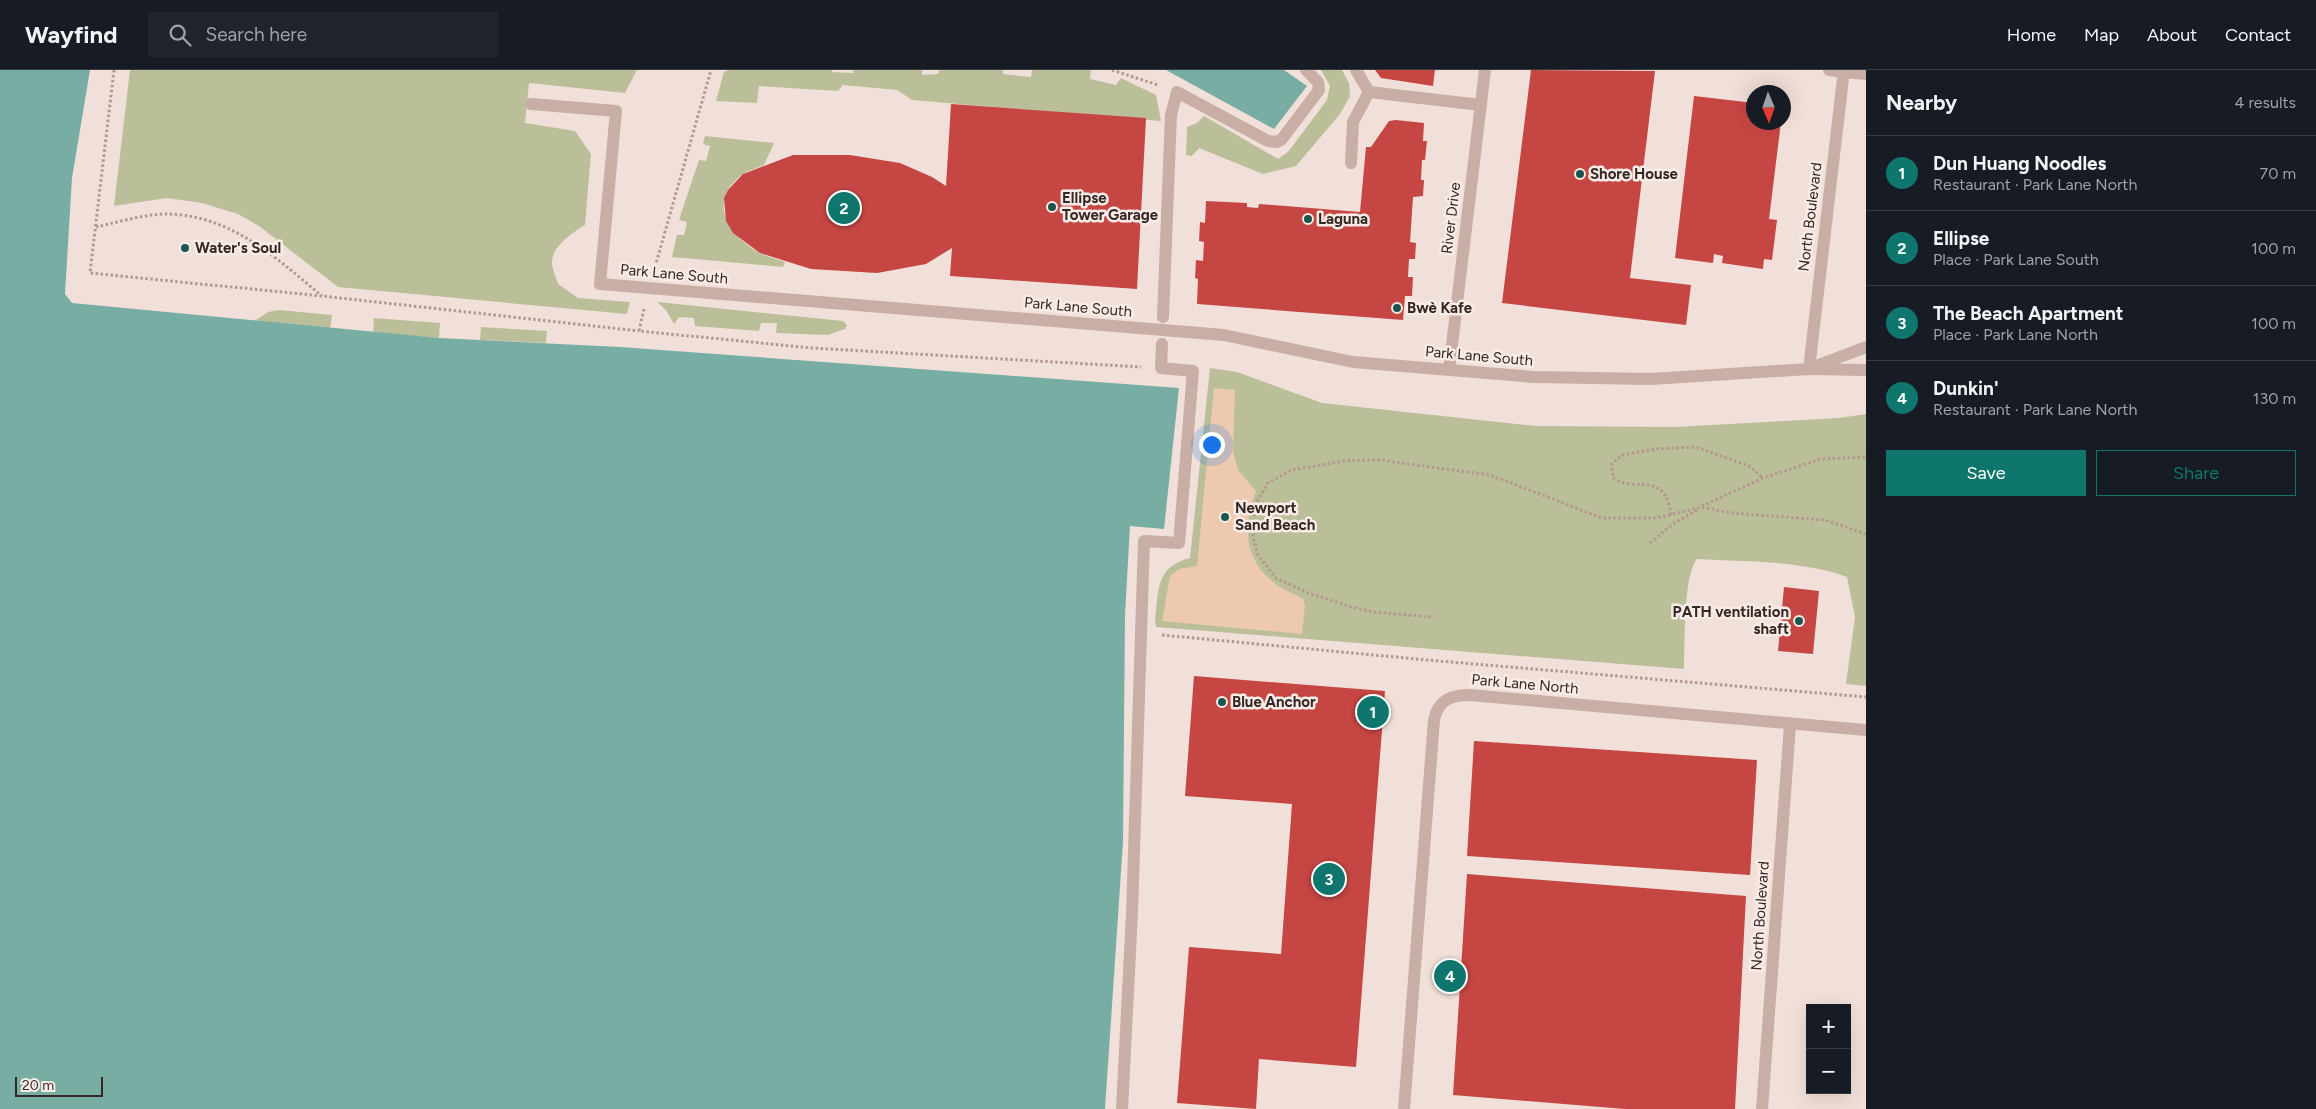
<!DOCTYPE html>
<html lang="en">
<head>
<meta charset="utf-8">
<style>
	:root { --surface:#171b24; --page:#20242c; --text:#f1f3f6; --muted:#9ea1a6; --line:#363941; --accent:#0f766e }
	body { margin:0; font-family:Figtree,sans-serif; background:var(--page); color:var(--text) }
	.controls { position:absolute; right:15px; bottom:15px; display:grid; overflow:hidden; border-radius:0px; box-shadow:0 5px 20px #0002 }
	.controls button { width:45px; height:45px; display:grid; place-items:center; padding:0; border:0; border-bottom:1px solid var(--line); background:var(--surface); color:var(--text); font:25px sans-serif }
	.compass { position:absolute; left:1746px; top:15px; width:45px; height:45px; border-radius:50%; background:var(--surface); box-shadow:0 5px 20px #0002; rotate:178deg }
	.scale { position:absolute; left:15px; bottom:12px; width:88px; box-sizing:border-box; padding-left:5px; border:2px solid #342826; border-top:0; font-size:14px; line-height:18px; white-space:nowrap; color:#342826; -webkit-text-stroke:4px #f9ebe5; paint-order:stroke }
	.you { position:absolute; left:1211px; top:374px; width:18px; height:18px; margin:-12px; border:4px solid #fff; border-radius:50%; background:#1a73e8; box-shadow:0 0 0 8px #1a73e833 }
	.badge { display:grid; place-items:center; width:32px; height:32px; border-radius:50%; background:var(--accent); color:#fff; font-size:16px; font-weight:700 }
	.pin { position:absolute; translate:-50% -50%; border:2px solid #fff; box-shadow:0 1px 5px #0006 }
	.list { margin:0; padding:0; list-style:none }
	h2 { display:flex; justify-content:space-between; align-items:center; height:65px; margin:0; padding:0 20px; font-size:21px }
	h2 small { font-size:16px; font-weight:400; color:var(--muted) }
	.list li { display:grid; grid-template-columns:32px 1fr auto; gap:15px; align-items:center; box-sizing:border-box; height:75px; padding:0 20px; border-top:1px solid var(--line) }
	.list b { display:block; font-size:19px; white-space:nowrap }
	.list p { margin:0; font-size:16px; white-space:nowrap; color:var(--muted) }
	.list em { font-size:16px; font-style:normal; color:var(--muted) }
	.actions { display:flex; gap:10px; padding:15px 20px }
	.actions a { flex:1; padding:11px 0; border:1px solid var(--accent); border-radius:0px; text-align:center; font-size:18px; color:var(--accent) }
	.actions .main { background:var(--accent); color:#fff }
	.icon { flex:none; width:28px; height:28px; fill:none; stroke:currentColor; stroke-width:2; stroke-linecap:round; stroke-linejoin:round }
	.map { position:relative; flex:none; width:1866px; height:1039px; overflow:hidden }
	header { display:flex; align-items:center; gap:30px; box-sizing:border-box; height:70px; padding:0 25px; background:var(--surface); border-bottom:1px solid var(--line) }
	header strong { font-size:24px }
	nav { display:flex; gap:28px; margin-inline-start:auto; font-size:18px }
	.search { width:350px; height:45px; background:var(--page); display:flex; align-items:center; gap:12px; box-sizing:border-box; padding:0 18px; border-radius:0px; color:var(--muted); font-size:19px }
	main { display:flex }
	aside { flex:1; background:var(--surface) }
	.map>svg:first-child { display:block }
	.green { fill:#bbbf99 }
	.sand { fill:#edcaaf }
	.water { fill:#78ada4 }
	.building { fill:#c54643 }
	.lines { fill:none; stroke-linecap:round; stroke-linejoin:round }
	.path { stroke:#b4978f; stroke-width:3; stroke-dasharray:2.5 2.5; stroke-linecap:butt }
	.lane { stroke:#c8aea5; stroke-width:12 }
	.street { stroke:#c8aea5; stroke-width:12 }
	.poi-dot { fill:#1c554d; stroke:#f9ebe5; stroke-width:2 }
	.labels { text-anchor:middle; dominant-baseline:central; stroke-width:5; stroke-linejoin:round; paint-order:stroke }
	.poi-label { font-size:15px; font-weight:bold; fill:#342826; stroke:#f9ebe5; text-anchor:start }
	.street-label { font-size:15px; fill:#342826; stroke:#f9ebe5 }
</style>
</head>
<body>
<header>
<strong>Wayfind</strong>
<div class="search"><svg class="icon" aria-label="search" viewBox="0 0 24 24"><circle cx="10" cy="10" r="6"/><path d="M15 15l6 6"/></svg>Search here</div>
<nav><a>Home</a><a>Map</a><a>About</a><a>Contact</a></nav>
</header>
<main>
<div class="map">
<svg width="1866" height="1039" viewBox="0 0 1866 1039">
	<rect width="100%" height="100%" fill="#f1e0d9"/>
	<path class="green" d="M130 0H637L625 23 529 13 525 53 575 61 591 84 585 155C572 163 551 177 552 194 553 201 556 208 558 214L578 228 630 232 627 244 338 217 259 156 238 144 202 133 167 128 114 136Z
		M729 0H832V2L853 3V0H922V5L938 4 939 0H1003V4L1031 7 1032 0H1091L1090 9 1116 15 1121 8 1156 25 1161 51 912 30 897 20 843 15 838 21 759 16 757 33 716 31 724 2Z
		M1321 0H1342L1349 13 1350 26 1340 44 1296 96 1263 104 1199 78 1192 86 1186 85 1187 57 1197 53 1204 46 1278 89 1288 82 1327 30 1330 16Z
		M705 66 774 73 764 95C758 98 749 100 743 104 706 131 728 165 760 183 767 187 777 189 785 192L783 197 672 187 677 165H684L687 152 679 150 699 90 706 91 710 76 703 74Z
		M657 232 843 251 847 255 845 259 828 265 776 263 777 253H761L759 261 695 256 694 248 679 247 674 254 666 240Z
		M280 240 332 245 330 259 254 251 268 242Z
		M374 248 440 253 439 268 373 263Z
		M481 257 547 261 546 273 480 270Z
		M1210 298 1237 302 1322 333 1536 356 1675 357 1839 348 1866 344V616L1846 614 1855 547 1847 507C1802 490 1745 492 1697 489 1683 506 1685 574 1684 599L1156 557 1155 550C1159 520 1155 497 1190 488Z"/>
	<path class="sand" d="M1214 318 1235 320 1233 382 1238 400 1256 421C1243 454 1243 488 1273 512 1281 519 1293 523 1303 529L1305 536 1302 564 1162 551 1170 506 1179 499 1197 496Z"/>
	<path class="water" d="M0 0H90L72 108 65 224 72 233 439 268 620 277 1179 318 1164 459 1130 456 1125 545 1123 772 1105 1039H0Z
		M1166 0H1284L1307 16 1274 59Z"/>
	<path class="building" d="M1375 0H1435L1433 16 1381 8Z
		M1531 0 1655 1 1630 208 1691 215 1686 255 1502 233Z
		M1694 26 1754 33V52H1781L1769 149 1777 150 1772 190 1764 189 1763 199 1722 193 1723 186 1714 184 1713 193 1675 188Z
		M951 34 1146 48 1137 219 950 206 952 178 926 194 877 203 811 199 760 183 733 163 726 151 724 128 728 120 743 104 793 85H850L900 93 932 107 946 116Z
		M1396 50 1424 53 1423 71H1427L1425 90H1422L1421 110H1424L1423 126 1413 127 1410 172 1416 173 1415 189H1409L1408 207H1413L1412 226H1405L1403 250 1197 234 1198 209 1195 208 1196 190 1203 191 1204 172 1199 171 1200 152 1205 153 1206 131 1247 133V137L1258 138 1259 134 1360 142 1366 77H1371L1389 51Z
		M1784 517 1819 521 1813 584 1778 581Z
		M1194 606 1385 621 1356 997 1259 989 1256 1039 1177 1033 1189 877 1281 884 1292 734 1185 726Z
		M1474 671 1757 690 1750 805 1467 786Z
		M1467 804 1746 826 1735 1039H1625L1453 1025Z"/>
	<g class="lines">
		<path class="path" d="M114 0 90 203 322 226 639 261
			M1112 0 1158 15
			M96 157C119 152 144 144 167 144 231 145 276 188 322 226
			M655 197 711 0
			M644 239 639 261 812 278 1141 297
			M1702 437 1731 443 1825 450 1866 464
			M1671 445C1665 399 1637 424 1613 408L1612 394 1622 385 1655 379 1696 377 1749 396 1763 408
			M1650 473 1673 454 1697 440
			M1431 547 1374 542 1352 537 1308 523 1276 508 1258 485 1253 467 1254 443 1258 430 1268 413 1292 400 1344 391 1379 390 1490 405 1602 448H1657L1698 438 1763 408 1821 389 1866 387
			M1162 565 1427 590 1866 627"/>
		<path class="lane" d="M1356 0 1369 22 1481 35
			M1844 2 1866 4
			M531 34 616 41 600 214
			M1351 93 1353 52 1369 22"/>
		<path class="street" d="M1829 0 1844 2
			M600 214 1224 265 1353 292 1534 307 1651 309 1809 299 1866 300
			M1163 247 1171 45 1177 22 1268 71 1277 72 1282 69 1319 20 1318 12 1306 0
			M1816 296 1866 277
			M1809 299 1844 0
			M1449 300 1485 0
			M1122 1039 1132 843 1144 471 1179 473 1193 301 1161 298 1162 274
			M1404 1039 1434 650C1438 630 1451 625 1470 625L1866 660
			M1762 1039 1790 655"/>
	</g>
	<g class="poi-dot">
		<circle cx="1580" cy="104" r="5"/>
		<circle cx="1052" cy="137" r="5"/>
		<circle cx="1308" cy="149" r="5"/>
		<circle cx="185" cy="178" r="5"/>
		<circle cx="1397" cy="238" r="5"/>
		<circle cx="1225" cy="447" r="5"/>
		<circle cx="1799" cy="551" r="5"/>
		<circle cx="1222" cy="632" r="5"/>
	</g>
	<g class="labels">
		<g class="poi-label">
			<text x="1590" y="104">Shore House</text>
			<text x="1062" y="128">Ellipse<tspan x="1062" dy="17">Tower Garage</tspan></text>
			<text x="1318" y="149">Laguna</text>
			<text x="195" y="178">Water's Soul</text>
			<text x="1407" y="238">Bwè Kafe</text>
			<text x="1235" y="438">Newport<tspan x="1235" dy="17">Sand Beach</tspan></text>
			<text x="1789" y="542" text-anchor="end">PATH ventilation<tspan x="1789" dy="17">shaft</tspan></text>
			<text x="1232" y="632">Blue Anchor</text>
		</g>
		<g class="street-label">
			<text transform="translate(1810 147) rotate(-83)">North Boulevard</text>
			<text transform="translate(1451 148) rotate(-83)">River Drive</text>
			<text transform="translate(674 204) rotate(5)">Park Lane South</text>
			<text transform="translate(1078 237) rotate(5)">Park Lane South</text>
			<text transform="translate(1479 286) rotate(5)">Park Lane South</text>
			<text transform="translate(1525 614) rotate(5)">Park Lane North</text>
			<text transform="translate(1760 846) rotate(-86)">North Boulevard</text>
		</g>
	</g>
</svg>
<div class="controls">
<button>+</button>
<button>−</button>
</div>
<svg class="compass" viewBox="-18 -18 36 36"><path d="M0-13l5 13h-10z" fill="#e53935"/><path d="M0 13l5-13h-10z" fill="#9ea1a6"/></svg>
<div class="scale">20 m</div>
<div class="you"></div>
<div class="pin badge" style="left:1373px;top:642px">1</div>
<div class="pin badge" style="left:844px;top:138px">2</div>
<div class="pin badge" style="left:1329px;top:809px">3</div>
<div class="pin badge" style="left:1450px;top:906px">4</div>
</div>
<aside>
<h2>Nearby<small>4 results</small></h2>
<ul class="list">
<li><span class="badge">1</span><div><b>Dun Huang Noodles</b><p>Restaurant · Park Lane North</p></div><em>70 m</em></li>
<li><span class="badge">2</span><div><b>Ellipse</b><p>Place · Park Lane South</p></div><em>100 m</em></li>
<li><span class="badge">3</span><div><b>The Beach Apartment</b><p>Place · Park Lane North</p></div><em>100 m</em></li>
<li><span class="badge">4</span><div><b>Dunkin'</b><p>Restaurant · Park Lane North</p></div><em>130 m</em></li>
</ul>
<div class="actions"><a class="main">Save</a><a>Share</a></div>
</aside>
</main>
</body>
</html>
